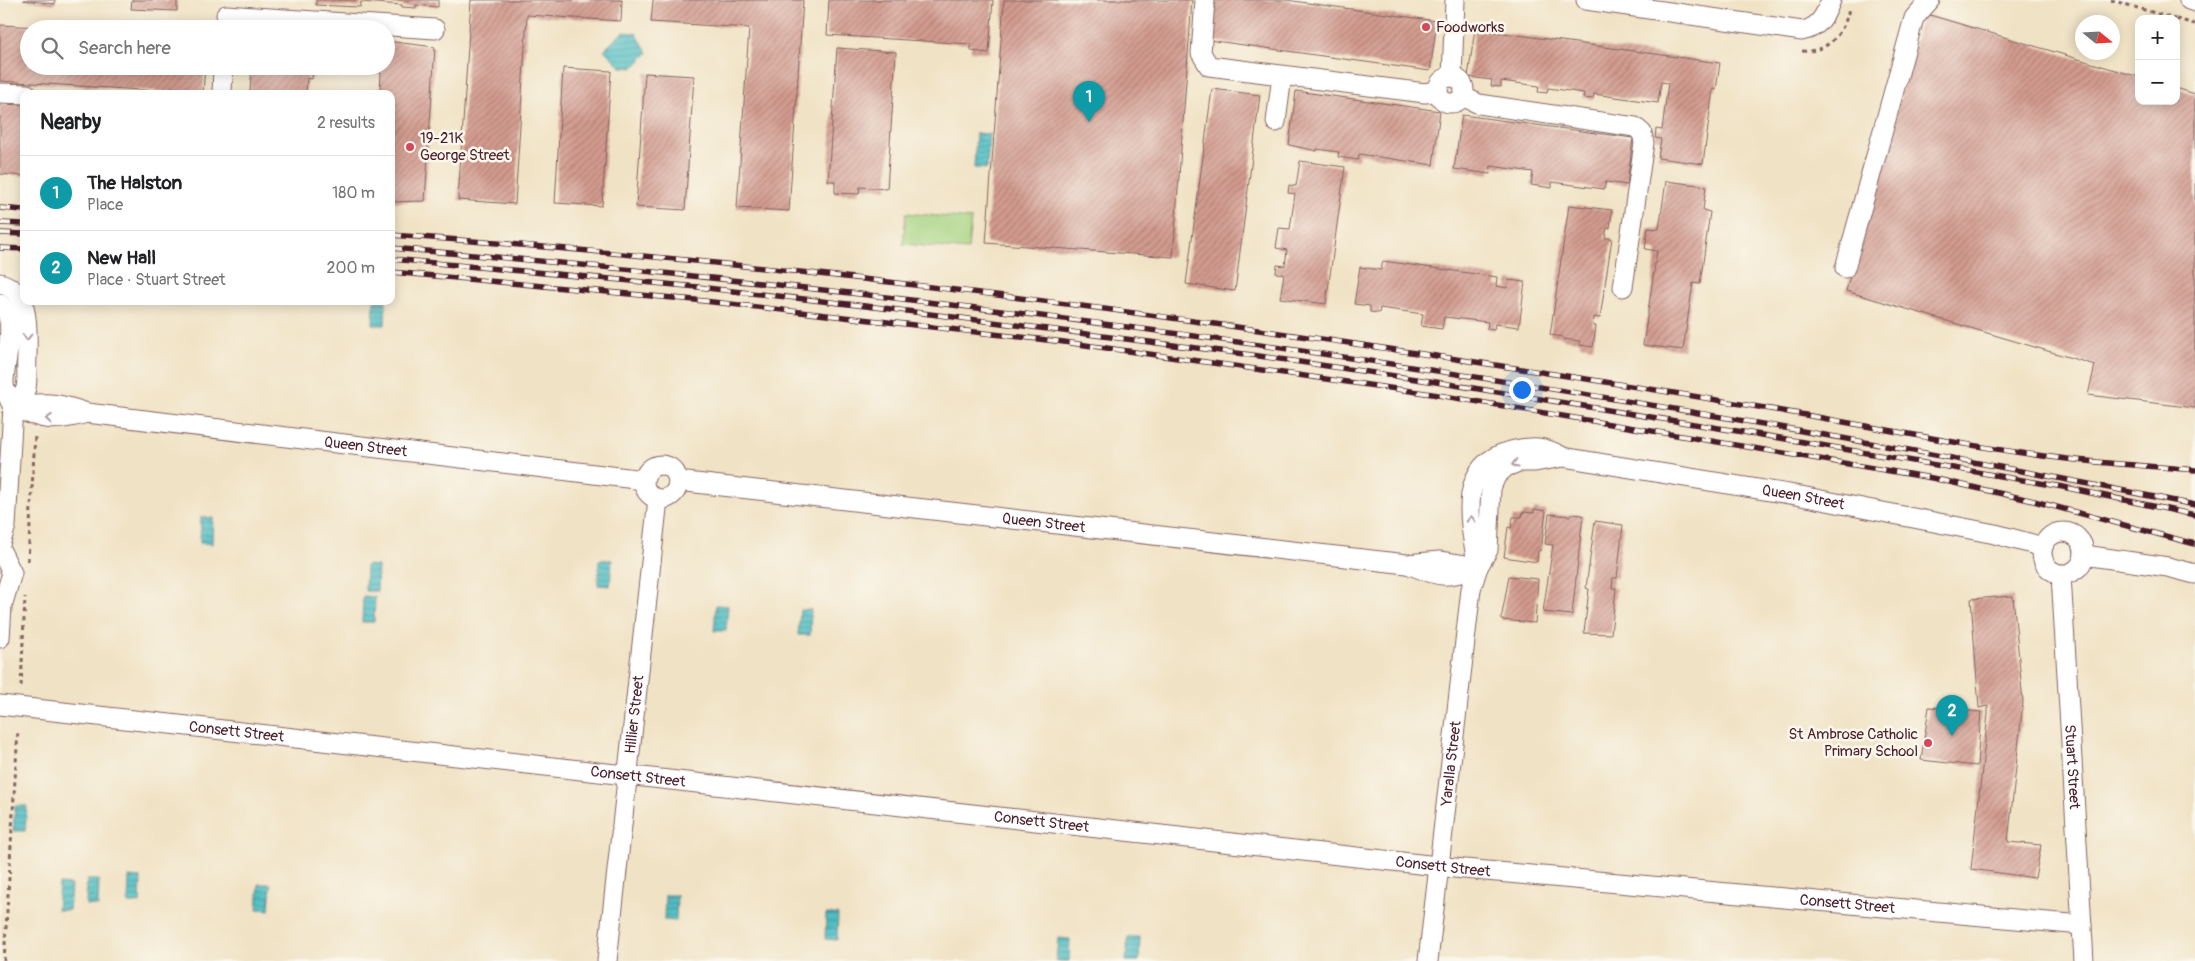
<!DOCTYPE html>
<html lang="en">
<head>
<meta charset="utf-8">
<style>
	:root { --surface:#fff; --page:#f2f2f2; --text:#202124; --muted:#757577; --line:#e0e0e0; --accent:#db2777 }
	body { margin:0; font-family:Pangolin,sans-serif; background:var(--page); color:var(--text) }
	.controls { position:absolute; right:15px; top:15px; display:grid; overflow:hidden; border-radius:10px; box-shadow:0 2px 12px #0003 }
	.controls button { width:45px; height:45px; display:grid; place-items:center; padding:0; border:0; border-bottom:1px solid var(--line); background:var(--surface); color:var(--text); font:25px sans-serif }
	.compass { position:absolute; left:2075px; top:15px; width:45px; height:45px; border-radius:50%; background:var(--surface); box-shadow:0 2px 12px #0003; rotate:108deg }
	.you { position:absolute; left:1521px; top:389px; width:18px; height:18px; margin:-12px; border:4px solid #fff; border-radius:50%; background:#1a73e8; box-shadow:0 0 0 8px #1a73e833 }
	.badge { display:grid; place-items:center; width:32px; height:32px; border-radius:50%; background:var(--accent); color:#fff; font-size:16px; font-weight:700 }
	.pin { position:absolute; translate:-50% -41px; filter:drop-shadow(0 1px 2px #0008) }
	.pin::after { content:''; position:absolute; top:26px; width:18px; height:15px; background:inherit; clip-path:polygon(0 0,100% 0,50% 100%) }
	.list { margin:0; padding:0; list-style:none }
	h2 { display:flex; justify-content:space-between; align-items:center; height:65px; margin:0; padding:0 20px; font-size:21px }
	h2 small { font-size:16px; font-weight:400; color:var(--muted) }
	.list li { display:grid; grid-template-columns:32px 1fr auto; gap:15px; align-items:center; box-sizing:border-box; height:75px; padding:0 20px; border-top:1px solid var(--line) }
	.list b { display:block; font-size:19px; white-space:nowrap }
	.list p { margin:0; font-size:16px; white-space:nowrap; color:var(--muted) }
	.list em { font-size:16px; font-style:normal; color:var(--muted) }
	.icon { flex:none; width:28px; height:28px; fill:none; stroke:currentColor; stroke-width:2; stroke-linecap:round; stroke-linejoin:round }
	.map { position:relative; flex:none; width:2195px; height:961px; overflow:hidden }
	.search { position:absolute; background:var(--surface); box-shadow:0 2px 12px #0003; left:20px; top:20px; width:375px; height:55px; display:flex; align-items:center; gap:12px; box-sizing:border-box; padding:0 18px; border-radius:28px; color:var(--muted); font-size:19px }
	.panel { position:absolute; background:var(--surface); box-shadow:0 2px 12px #0003; left:20px; top:90px; width:375px; height:215px; border-radius:10px }
	.map>svg:first-child { display:block }
	.grass { fill:#a5d380; stroke:#787956 }
	.water { fill:url(#water-rules); stroke:#4d6e78 }
	.building { fill:url(#building-hatch) }
	.lines { fill:none; stroke-linecap:round; stroke-linejoin:round }
	.minor-casing { stroke:#846361; stroke-width:21 }
	.path { stroke:#846361; stroke-width:3; stroke-dasharray:4 4; stroke-linecap:butt }
	.minor { stroke:#fff; stroke-width:19 }
	.rail-casing { stroke:#4a1f2b; stroke-width:5.5 }
	.rail { stroke:#fbf7ec; stroke-width:4; stroke-dasharray:11; stroke-linecap:butt }
	.oneway { stroke:#ae9aa0 }
	.poi-dot { fill:#d1495b; stroke:#fbf7ec; stroke-width:2 }
	.labels { text-anchor:middle; dominant-baseline:central; stroke-width:5; stroke-linejoin:round; paint-order:stroke }
	.poi-label { font-size:15px; fill:#4a1f2b; stroke:#fbf7ec; text-anchor:start }
	.street-label { font-size:15px; fill:#4a1f2b; stroke:#fbf7ec }
</style>
</head>
<body>
<div class="map">
<svg width="2195" height="961" viewBox="0 0 2195 961">
	<defs>
		<pattern id="water-rules" width="6" height="5" patternUnits="userSpaceOnUse" patternTransform="scale(1.25)"><rect width="6" height="5" fill="#50bec4"/><path d="M0 2.5h6" fill="none" stroke="#449a9f"/></pattern>
		<pattern id="building-hatch" width="6" height="6" patternUnits="userSpaceOnUse" patternTransform="scale(1.25)"><rect width="6" height="6" fill="#d39b8f"/><path d="M-1 1l2-2M0 6l6-6M5 7l2-2" fill="none" stroke="#ad7e75"/></pattern>
	</defs>
	<rect width="100%" height="100%" fill="#fbf7ec"/>
	<filter id="ink" filterUnits="userSpaceOnUse"><feTurbulence type="fractalNoise" baseFrequency=".02" numOctaves="2"/><feDisplacementMap in="SourceGraphic" scale="10" xChannelSelector="R" yChannelSelector="G"/><feConvolveMatrix kernelMatrix="1 2 1 2 8 2 1 2 1" color-interpolation-filters="sRGB"/></filter>
	<filter id="wash" filterUnits="userSpaceOnUse"><feTurbulence type="fractalNoise" baseFrequency=".0096" numOctaves="4" result="noise"/><feDisplacementMap in="SourceGraphic" scale="20" xChannelSelector="R" yChannelSelector="G"/><feGaussianBlur stdDeviation="1.12" result="paint"/><feColorMatrix in="noise" values="0 0 0 0 0 0 0 0 0 0 0 0 0 0 0 0 0 1.4 0 .05"/><feComposite in="paint" operator="in"/></filter>
	<g filter="url(#wash)">
		<rect width="100%" height="100%" fill="#f0e2c4"/>
		<path class="grass" d="M906 213 971 219 968 250 903 244Z"/>
		<path class="water" d="M623 32 636 33 648 53 633 68 621 67 604 50Z
			M976 133 989 134 987 169 974 168Z
			M374 301H386L385 325H373Z
			M201 517 213 518 212 544 200 543Z
			M599 560H612L610 586 598 585Z
			M366 565 378 566 377 591H365Z
			M363 596 375 597 374 622H362Z
			M716 605 728 606 726 631H714Z
			M800 610H811L810 635H798Z
			M15 806H27L25 831H13Z
			M129 877 141 878 140 903H128Z
			M87 880H99L98 906 86 905Z
			M59 884 71 885 69 910H57Z
			M259 884H271L269 910 257 909Z
			M665 895H677L676 921 664 920Z
			M826 914H838L837 940 825 939Z
			M1128 937H1140L1139 961H1126Z
			M1058 938 1070 939 1069 961H1056Z"/>
		<g id="blocks">
			<path class="building" d="M23 0H55V4Z
				M132 0H177V11L131 9Z
				M316 0H438V7L416 5V8L402 7V5L361 2 360 7 316 5Z
				M471 0H622L621 21 527 15 515 204 458 200Z
				M653 0H803L789 211 737 208 749 28 651 22Z
				M829 0H993L989 53 971 51V44L827 35Z
				M1004 0H1192L1173 257 986 243Z
				M1213 0H1286L1437 21 1430 71 1208 40Z
				M1923 13 2139 77V101H2176V88L2195 94V408L2088 395 2095 365 1846 291Z
				M0 25 38 27 29 29V66H205L203 94 0 81Z
				M1475 29 1720 63 1716 90 1713 89 1703 164 1658 158 1661 139 1655 138 1656 129 1662 130 1668 83 1661 82 1658 103 1594 94 1593 99 1583 98 1584 93 1548 88 1547 93 1538 92 1539 86 1501 81V87L1491 86 1492 80 1468 77Z
				M386 41 435 47 425 201 391 202V94H380L381 73 378 72V66H386Z
				M837 48 896 52 887 189 860 187 859 194 835 193V181H828Z
				M252 66H308V69L313 70 312 79 307 78 306 94H254V91H250Z
				M563 68 611 71 602 206 555 203Z
				M645 73 694 76 685 210 636 207Z
				M1212 89 1260 95 1235 291 1186 284Z
				M1296 91 1440 111 1433 165 1359 154 1358 160 1338 157 1339 152 1317 149V151L1289 145Z
				M0 104 24 105V176L0 174Z
				M1462 115 1633 138 1627 185 1606 182 1604 189 1552 182V188L1531 185 1533 172 1491 166 1490 174 1454 169Z
				M1300 161 1345 167 1326 304 1280 298 1284 274 1276 273 1277 265 1285 266 1287 250 1276 248 1279 228 1290 229 1295 194 1288 193 1289 185 1296 186Z
				M1666 181 1706 186 1703 210 1710 212 1700 284 1693 283 1683 350 1643 345 1657 251 1645 249 1648 228 1659 229Z
				M1569 205 1612 210 1610 228H1607L1605 238H1612L1600 318 1594 317 1593 326H1596L1593 347 1580 345V341L1563 339V337L1550 335Z
				M1383 261 1497 277 1496 286 1507 288 1508 280 1525 282 1519 327 1495 324 1494 330 1487 329 1488 322 1444 317 1442 329 1421 326 1423 314 1380 308 1379 313 1370 312V306L1354 304 1360 267 1381 270Z
				M1534 509 1546 511 1541 550 1538 551 1537 562 1504 557 1508 527 1511 528 1513 517H1522L1523 512 1534 513Z
				M1549 514 1571 516V514L1583 515 1572 615 1543 612 1553 545 1545 544Z
				M1595 521 1623 525 1617 578H1613L1612 588H1616L1611 634 1584 633 1589 589 1586 588Z
				M1509 576 1538 579 1535 623 1501 620Z
				M2013 596 2023 702 2008 842 2041 845 2035 878 1971 869 1988 714V706L1979 708 1971 599Z
				M1929 707 1981 712 1977 766 1921 760Z"/>
		</g>
	</g>
	<g filter="url(#ink)">
		<use href="#blocks" fill-opacity="0" stroke="#846361" stroke-width="1"/>
		<g class="lines">
			<defs>
				<g id="minor">
					<path d="M1205 0 1201 53 1209 66 1425 93 1438 91"/>
					<path d="M1586 0 1802 31C1819 28 1825 16 1831 0"/>
					<path d="M2189 0 2195 2"/>
					<path d="M226 15 435 29"/>
					<path d="M1452 77 1455 0"/>
					<circle cx="1451" cy="90" r="13"/>
					<path d="M0 93 27 94"/>
					<path d="M222 94 223 66"/>
					<path d="M1462 96 1479 104 1635 127 1642 133 1644 143 1623 287"/>
					<path d="M1276 122 1282 76"/>
					<path d="M1845 268 1914 18 1930 0"/>
					<path d="M0 283C32 292 27 332 27 357 26 367 28 379 26 388 24 395 17 402 13 407"/>
					<path d="M0 304C20 320 3 362 4 385 5 392 10 401 13 407 43 421 55 422 87 413"/>
					<path id="s1" d="M13 407C43 401 58 403 87 413L644 480"/>
					<circle cx="661" cy="482" r="17"/>
					<path id="s2" d="M678 481 1407 564 1439 561 1478 567"/>
					<circle cx="2063" cy="553" r="21"/>
					<path d="M0 544 6 526 13 407"/>
					<path d="M0 549 12 573 2 606 0 638"/>
					<path d="M2084 555 2168 567 2195 574"/>
					<path d="M1410 565C1442 577 1444 579 1477 568"/>
					<path id="s3" d="M1478 567C1470 524 1455 465 1511 451 1533 446 1543 446 1563 457L1801 496 1995 534 2043 547"/>
					<path id="s4" d="M2061 575 2084 961"/>
					<path id="s5" d="M0 705 1464 869 2082 925"/>
					<path id="s6" d="M607 961 658 499"/>
					<path id="s7" d="M1428 961 1471 589 1478 567 1488 550 1491 488 1496 476 1506 467 1519 462H1535L1563 457"/>
				</g>
			</defs>
			<use href="#minor" class="minor-casing"/>
			<path class="path" d="M2111 0 2175 19
				M2176 19 2195 24
				M1802 51C1828 53 1845 32 1849 8
				M28 561 35 435
				M21 686 25 597
				M4 961 18 730"/>
			<use href="#minor" class="minor"/>
			<defs>
				<path id="rail" d="M0 208 24 210
					M0 223 24 224
					M0 233 24 234
					M391 235C765 261 1138 310 1508 367 1601 381 1695 396 1788 412 1881 428 1974 448 2067 459 2110 464 2153 466 2195 470
					M0 248 24 249
					M391 248C997 298 1599 385 2195 505
					M391 259 698 287 883 308 1252 355 1436 382 1780 438 2063 487 2195 515
					M391 272 695 300 1064 342 1432 394 1932 478 2034 501 2195 544"/>
			</defs>
			<use href="#rail" class="rail-casing"/>
			<use href="#rail" class="rail"/>
		</g>
		<defs><path id="oneway-chevron" d="M-2-3.5L2.5 0L-2 3.5" fill="none" stroke-width="1.6" stroke-linecap="round" stroke-linejoin="round" transform="scale(1.25)"/></defs>
		<g class="oneway">
			<use href="#oneway-chevron" transform="translate(27 337) rotate(91)"/>
			<use href="#oneway-chevron" transform="translate(49 419) rotate(-176)"/>
			<use href="#oneway-chevron" transform="translate(1515 464) rotate(166)"/>
			<use href="#oneway-chevron" transform="translate(1471 519) rotate(-91)"/>
		</g>
	</g>
	<g class="poi-dot">
		<circle cx="1426" cy="27" r="5"/>
		<circle cx="410" cy="147" r="5"/>
		<circle cx="1928" cy="743" r="5"/>
	</g>
	<g class="labels">
		<g class="poi-label">
			<text x="1436" y="27">Foodworks</text>
			<text x="420" y="138">19-21K<tspan x="420" dy="17">George Street</tspan></text>
			<text x="1918" y="734" text-anchor="end">St Ambrose Catholic<tspan x="1918" dy="17">Primary School</tspan></text>
		</g>
		<g class="street-label">
			<text stroke="none"><textPath href="#s1" startOffset="356">Queen Street</textPath></text>
			<text stroke="none"><textPath href="#s3" startOffset="434">Queen Street</textPath></text>
			<text stroke="none"><textPath href="#s2" startOffset="368">Queen Street</textPath></text>
			<text stroke="none"><textPath href="#s6" startOffset="248">Hillier Street</textPath></text>
			<text stroke="none"><textPath href="#s5" startOffset="238">Consett Street</textPath></text>
			<text stroke="none"><textPath href="#s7" startOffset="199">Yaralla Street</textPath></text>
			<text stroke="none"><textPath href="#s4" startOffset="192">Stuart Street</textPath></text>
			<text stroke="none"><textPath href="#s5" startOffset="642">Consett Street</textPath></text>
			<text stroke="none"><textPath href="#s5" startOffset="1048">Consett Street</textPath></text>
			<text stroke="none"><textPath href="#s5" startOffset="1452">Consett Street</textPath></text>
			<text stroke="none"><textPath href="#s5" startOffset="1858">Consett Street</textPath></text>
		</g>
	</g>
</svg>
<div class="controls">
<button>+</button>
<button>−</button>
</div>
<svg class="compass" viewBox="-18 -18 36 36"><path d="M0-13l5 13h-10z" fill="#e53935"/><path d="M0 13l5-13h-10z" fill="#757577"/></svg>
<div class="you"></div>
<div class="pin badge" style="left:1089px;top:122px;background:#0f9aa8">1</div>
<div class="pin badge" style="left:1952px;top:736px;background:#0f9aa8">2</div>
<div class="search"><svg class="icon" aria-label="search" viewBox="0 0 24 24"><circle cx="10" cy="10" r="6"/><path d="M15 15l6 6"/></svg>Search here</div>
<section class="panel">
<h2>Nearby<small>2 results</small></h2>
<ul class="list">
<li><span class="badge" style="background:#0f9aa8">1</span><div><b>The Halston</b><p>Place</p></div><em>180 m</em></li>
<li><span class="badge" style="background:#0f9aa8">2</span><div><b>New Hall</b><p>Place · Stuart Street</p></div><em>200 m</em></li>
</ul>
</section>
</div>
</body>
</html>
